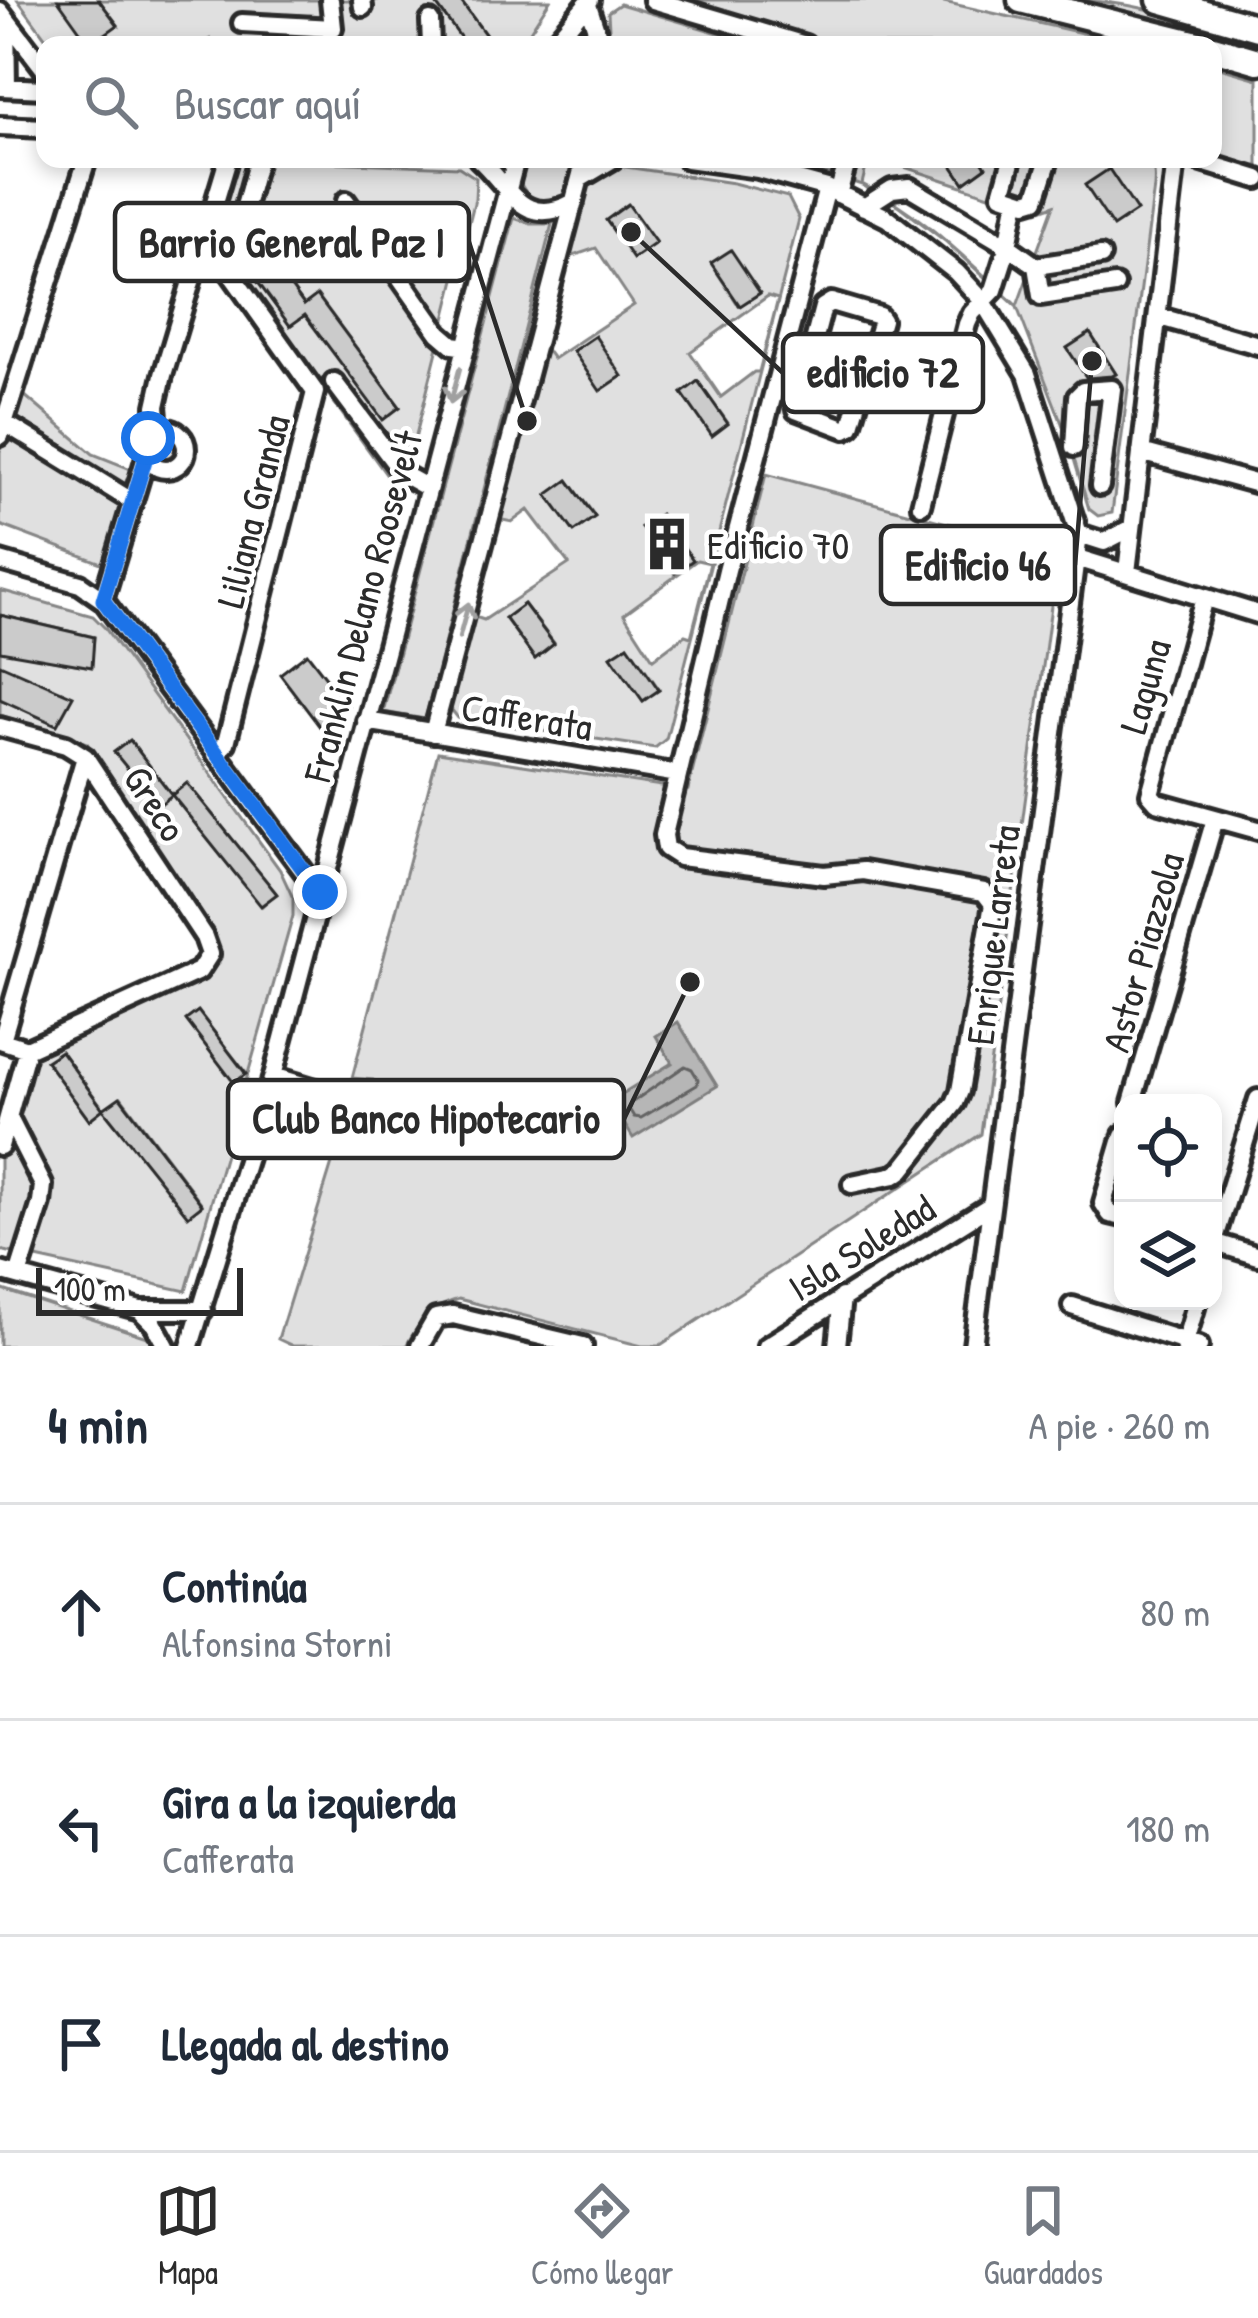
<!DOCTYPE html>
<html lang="es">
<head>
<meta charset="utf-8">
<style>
	:root { --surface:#fff; --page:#f2f2f3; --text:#1f2937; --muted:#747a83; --line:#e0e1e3; --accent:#2b2b2b }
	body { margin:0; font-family:"Patrick Hand",sans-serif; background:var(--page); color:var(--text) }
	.controls { position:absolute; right:36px; bottom:36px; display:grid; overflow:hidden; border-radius:24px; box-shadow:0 6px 18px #0003 }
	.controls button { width:108px; height:108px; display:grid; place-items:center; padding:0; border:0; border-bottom:3px solid var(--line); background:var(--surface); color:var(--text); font:60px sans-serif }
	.scale { position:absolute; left:36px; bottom:30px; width:207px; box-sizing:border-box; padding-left:12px; border:6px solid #2b2b2b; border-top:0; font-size:33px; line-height:42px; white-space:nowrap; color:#2b2b2b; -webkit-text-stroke:9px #fff; paint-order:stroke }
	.stop { position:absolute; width:36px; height:36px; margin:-27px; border:9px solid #1a73e8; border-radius:50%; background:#fff }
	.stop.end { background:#1a73e8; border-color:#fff; box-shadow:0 3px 12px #0008 }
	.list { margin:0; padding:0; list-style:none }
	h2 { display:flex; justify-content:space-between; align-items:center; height:156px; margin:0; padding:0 48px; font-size:51px }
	h2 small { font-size:39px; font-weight:400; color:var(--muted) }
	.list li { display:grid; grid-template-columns:78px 1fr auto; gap:36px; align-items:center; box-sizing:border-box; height:216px; padding:0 48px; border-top:3px solid var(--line) }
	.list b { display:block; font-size:45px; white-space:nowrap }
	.list p { margin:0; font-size:39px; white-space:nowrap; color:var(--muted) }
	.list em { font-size:39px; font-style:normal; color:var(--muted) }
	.icon { flex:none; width:66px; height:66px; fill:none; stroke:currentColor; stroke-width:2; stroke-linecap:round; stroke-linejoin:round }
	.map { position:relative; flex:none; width:1258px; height:1346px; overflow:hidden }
	.search { position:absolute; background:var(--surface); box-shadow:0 6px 18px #0003; left:36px; right:36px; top:36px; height:132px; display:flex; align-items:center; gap:30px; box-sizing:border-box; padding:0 42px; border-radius:24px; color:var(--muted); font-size:45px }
	.sheet { height:804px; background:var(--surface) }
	nav { display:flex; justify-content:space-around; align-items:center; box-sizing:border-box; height:168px; border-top:3px solid var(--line); background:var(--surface); font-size:33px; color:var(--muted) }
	nav a { display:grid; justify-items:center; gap:6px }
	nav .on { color:var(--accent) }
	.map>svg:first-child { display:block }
	.green { fill:#e0e0e0; stroke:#868686; stroke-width:3; fill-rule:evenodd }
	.water { fill:#b6b6b6; stroke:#7e7e7e; stroke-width:3 }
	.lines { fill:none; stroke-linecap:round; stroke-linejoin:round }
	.shore { stroke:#636363; stroke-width:3 }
	.building { fill:#cbcbcb; stroke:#2b2b2b; stroke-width:3 }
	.minor-casing { stroke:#2b2b2b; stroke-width:26 }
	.highway-casing { stroke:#2b2b2b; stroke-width:33 }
	.minor { stroke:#fff; stroke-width:16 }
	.highway { stroke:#fff; stroke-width:24 }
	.oneway { stroke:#a0a0a0 }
	.route { stroke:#1a73e8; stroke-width:15 }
	.labels { text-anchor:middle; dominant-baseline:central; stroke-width:9; stroke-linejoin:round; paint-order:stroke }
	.street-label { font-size:39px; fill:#2b2b2b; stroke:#fff }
	.poi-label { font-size:39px; fill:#2b2b2b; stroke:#fff; text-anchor:start }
	.leader { fill:none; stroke:#2b2b2b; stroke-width:4.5 }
	.callout-dot { fill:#2b2b2b; stroke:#fff; stroke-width:4.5 }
	.callout { fill:#fff; stroke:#2b2b2b; stroke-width:4.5 }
	.callout-label { font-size:42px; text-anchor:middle; font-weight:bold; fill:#2b2b2b }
</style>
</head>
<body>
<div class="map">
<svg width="1258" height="1346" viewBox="0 0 1258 1346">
	<rect width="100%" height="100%" fill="#fff"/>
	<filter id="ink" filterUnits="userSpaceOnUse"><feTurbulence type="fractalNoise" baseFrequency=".00833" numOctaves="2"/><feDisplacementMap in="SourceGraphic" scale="24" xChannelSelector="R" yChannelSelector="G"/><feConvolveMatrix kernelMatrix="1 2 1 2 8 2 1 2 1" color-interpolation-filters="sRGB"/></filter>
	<g filter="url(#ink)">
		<path class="green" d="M18 0H58L117 25 99 0H436L466 45H214L210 39 201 45H51Z
			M460 0H550L521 45H493Z
			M682 0H935L1135 45H835Z
			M1072 0C1136 0 1197 23 1258 41V49Z
			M620 4 759 45H679L676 42 610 45 608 12Z
			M1213 66 1258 79V170L1213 157Z
			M240 159 459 167 476 178 475 199 401 495 214 237ZM265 252 304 305 318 296 400 407 384 419 305 315 290 325 246 266Z
			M527 159H574L563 195 541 202 527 194 520 183Z
			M779 159H868L862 184C922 213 969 262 1017 306L1054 205 1038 211 880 159H948L964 182 986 167 981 159H1142C1156 165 1155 174 1154 187L1112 513 1098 516 1089 509 1068 439 1017 307 945 241 899 206 862 185ZM1090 333 1116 374 1093 388 1067 348Z
			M619 166 733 183 788 197 799 219 666 739 655 748 458 718 447 704 587 183ZM629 205 655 243 633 258 607 221ZM596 248 634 305 553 359 544 347 567 258ZM711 263 759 292V294L739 306ZM768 296 778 299 759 372H754L721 397 690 352ZM698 382 728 423 712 435 682 393ZM568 480 595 516 594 517 548 495ZM528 510 569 564 484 620 472 616 498 519 512 522ZM642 526 693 560 692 561 674 573ZM697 560 710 563 691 637 685 635 653 659 624 614ZM524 604 554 643 534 658 505 618ZM628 645 659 689 643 701 612 657Z
			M514 218 531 224H552L425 719 383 712Z
			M24 395 93 454 131 469 123 489 13 419 12 410Z
			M6 428 124 500 109 566 0 525V452Z
			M149 449a16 16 0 1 1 32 0a16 16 0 1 1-32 0Z
			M766 474 1058 553 981 1134 659 1346H642L459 1299C432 1306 419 1322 406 1346H293L278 1339 346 1118 367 1123 379 1115 386 1103 381 1089 373 1080 352 1078 438 752 688 790Z
			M0 590 93 616 105 628 280 870 293 898V916L186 1291 0 1250V1153L30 1051 205 972 219 963 220 958 87 743 0 715V699L56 725 0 664V650L91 667 94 637 0 615ZM187 783 276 893 262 906 172 795ZM198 1012 246 1073 235 1082 187 1021ZM61 1052 103 1108 89 1119 47 1062ZM121 1097 202 1204 188 1215 104 1110Z
			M0 1289 150 1338 153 1346H0Z"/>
		<path class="water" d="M678 1022 717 1086 633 1138 610 1101 672 1063 656 1036Z"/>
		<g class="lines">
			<path class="shore" d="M685 1066 692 1069 698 1079 697 1085 641 1118 634 1117 629 1109 631 1103Z"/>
		</g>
		<path class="building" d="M58 0H99L118 25 90 45Z
			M433 0H460L493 45H466Z
			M948 159H981L986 167 964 183Z
			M1109 169 1137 211 1113 227 1085 185Z
			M628 204 656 243 633 259 606 220Z
			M731 250 760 293 740 306 711 263Z
			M265 251 304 305 317 295 400 407 383 420 305 315 290 326 246 266Z
			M1090 333 1116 374 1112 376 1087 378 1067 348Z
			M595 336 622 376 600 391 573 351Z
			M698 381 728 424 712 436 682 393Z
			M568 480 595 517 574 532 547 495Z
			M660 514 693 560 675 573 641 527Z
			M524 604 554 644 535 659 505 618Z
			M0 615 94 637 92 667 0 651Z
			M628 645 659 690 643 701 611 656Z
			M307 653 348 706 330 726 327 722 320 727 280 674Z
			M0 664 73 696 57 725 0 699Z
			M130 740 172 795 158 806 114 752Z
			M187 783 277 894 261 906 172 795Z
			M198 1011 246 1074 234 1083 186 1020Z
			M61 1051 103 1109 89 1120 46 1061Z
			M120 1097 202 1205 188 1216 103 1109Z"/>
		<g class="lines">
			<defs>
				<path id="minor" d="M362 0 363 7
					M653 0 805 45
					M588 5 601 45
					M0 11 45 70
					M6 19 7 87
					M430 21 431 45
					M242 23 333 28 330 0
					M552 45 590 0
					M1 87 45 89
					M0 126 45 128
					M479 159C511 188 523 230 574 202
					M687 159 758 169 827 188 887 218 956 272 982 300 1027 374 1079 534 973 1346
					M1012 159 1002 194 1026 202 1036 199 1049 159
					M1193 159 1258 179
					M581 178 613 159
					M827 188 727 570 664 835 666 848 680 857 824 875 863 871 984 892 993 904 960 1091 955 1103 902 1170 895 1175 852 1184
					M838 194 848 159
					M1017 199 1008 246 1036 266 1101 256
					M346 201 439 333 453 345 466 347
					M864 207 892 189 909 187 1008 246 994 290 972 313 967 324 921 505
					M206 239 315 392 226 743 216 754
					M236 239 258 159
					M1036 266 1041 296 1115 285
					M831 302 879 316 882 320 851 426 846 429 796 410 823 307Z
					M1160 317 1258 345
					M334 382 403 474 428 488
					M0 420 130 500
					M146 449a20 20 0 1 1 40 0a20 20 0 1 1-40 0Z
					M158 430 156 406 163 375 228 159
					M0 436 87 159
					M1074 447 1077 397 1083 391 1112 389 1100 486
					M1141 452 1258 484
					M1079 534 1104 542 1131 528
					M1077 558 1258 614
					M0 561 80 584 103 600 319 892
					M1127 572 1176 159
					M1204 598 1150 794 1157 802 1258 830
					M103 600 146 457
					M366 721 678 774
					M0 727 66 745 85 757 204 937 210 954 199 971 27 1049 0 1040
					M433 733 585 159
					M2 1040 85 757
					M273 1076 361 1103
					M1132 1103 1215 819
					M9 1118 43 1185 41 1203 18 1276
					M1123 1135 1103 1203 1110 1214 1123 1217
					M0 1146 27 1049
					M1213 1242 1258 1256
					M1213 1245 1258 1099
					M0 1271 140 1310H203
					M1072 1306 1199 1346
					M140 1310 154 1324 166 1346
					M190 1346 273 1076 516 159
					M420 1346 436 1318 453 1315 583 1346
					M767 1346 991 1205
					M837 1346 842 1297
					M1184 1346 1197 1301"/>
				<path id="highway" d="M1021 0 1201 45
					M1160 0 1258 28
					M1213 48 1258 61"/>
			</defs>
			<use href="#minor" class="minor-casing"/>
			<use href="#highway" class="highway-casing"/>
			<use href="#minor" class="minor"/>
			<use href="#highway" class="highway"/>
		</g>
		<defs><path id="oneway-shaft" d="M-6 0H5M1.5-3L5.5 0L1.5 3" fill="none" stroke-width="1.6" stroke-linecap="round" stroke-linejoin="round" transform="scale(3)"/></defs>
		<g class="oneway">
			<use href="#oneway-shaft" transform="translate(455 386) rotate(105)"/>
			<use href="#oneway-shaft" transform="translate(464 620) rotate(-75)"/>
		</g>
	</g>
	<g class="lines" filter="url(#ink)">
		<path class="route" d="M148 438 146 457 103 600 320 892"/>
	</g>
	<defs>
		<symbol id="building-bare" viewBox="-9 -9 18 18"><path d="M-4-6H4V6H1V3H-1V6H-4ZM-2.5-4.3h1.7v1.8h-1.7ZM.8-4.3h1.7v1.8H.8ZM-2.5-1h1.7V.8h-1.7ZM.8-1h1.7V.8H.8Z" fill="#2b2b2b" stroke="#fff" stroke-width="2.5" paint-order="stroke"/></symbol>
	</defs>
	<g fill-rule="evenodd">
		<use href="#building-bare" x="629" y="506" width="76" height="76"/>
	</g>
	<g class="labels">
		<g class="street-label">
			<text transform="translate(252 511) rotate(-76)">Liliana Granda</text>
			<text transform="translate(362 606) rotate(-75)">Franklin Delano Roosevelt</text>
			<text transform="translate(1144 686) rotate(-74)">Laguna</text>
			<text transform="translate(527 716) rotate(9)">Cafferata</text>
			<text transform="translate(156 803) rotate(57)">Greco</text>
			<text transform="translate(992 935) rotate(-83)">Enrique Larreta</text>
			<text transform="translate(1142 952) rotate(-74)">Astor Piazzola</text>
			<text transform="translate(861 1247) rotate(-32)">Isla Soledad</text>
		</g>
		<g class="poi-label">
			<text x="707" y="544">Edificio 70</text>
		</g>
	</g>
	<path class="leader" d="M527 421L469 242M631 232L783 373M1092 361L1075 565M690 982L624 1119"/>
	<g class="callout-dot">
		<circle cx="527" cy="421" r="12"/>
		<circle cx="631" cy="232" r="12"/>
		<circle cx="1092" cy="361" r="12"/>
		<circle cx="690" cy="982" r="12"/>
	</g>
	<g class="callout">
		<rect x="115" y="203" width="354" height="78" rx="12"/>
		<rect x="783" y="334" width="200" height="78" rx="12"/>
		<rect x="881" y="526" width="194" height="78" rx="12"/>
		<rect x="228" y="1080" width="396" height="78" rx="12"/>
	</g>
	<g class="callout-label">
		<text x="292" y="257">Barrio General Paz I</text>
		<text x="883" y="387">edificio 72</text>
		<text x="978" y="580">Edificio 46</text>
		<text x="426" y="1133">Club Banco Hipotecario</text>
	</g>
</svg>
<div class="controls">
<button><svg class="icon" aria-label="locate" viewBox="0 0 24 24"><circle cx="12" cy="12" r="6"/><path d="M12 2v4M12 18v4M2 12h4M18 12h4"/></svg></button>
<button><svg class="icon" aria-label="layers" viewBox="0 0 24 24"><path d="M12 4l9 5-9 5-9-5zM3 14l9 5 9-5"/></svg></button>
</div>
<div class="scale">100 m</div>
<div class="stop" style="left:148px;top:438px"></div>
<div class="stop end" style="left:320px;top:892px"></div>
<div class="search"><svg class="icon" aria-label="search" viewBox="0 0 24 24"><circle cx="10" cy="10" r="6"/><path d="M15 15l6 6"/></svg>Buscar aquí</div>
</div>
<section class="sheet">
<h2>4 min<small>A pie · 260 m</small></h2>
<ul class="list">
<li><svg class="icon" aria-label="ahead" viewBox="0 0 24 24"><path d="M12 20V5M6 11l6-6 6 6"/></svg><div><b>Continúa</b><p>Alfonsina Storni</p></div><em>80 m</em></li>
<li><svg class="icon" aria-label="left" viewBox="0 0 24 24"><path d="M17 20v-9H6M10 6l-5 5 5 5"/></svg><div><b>Gira a la izquierda</b><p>Cafferata</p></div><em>180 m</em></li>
<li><svg class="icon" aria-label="arrive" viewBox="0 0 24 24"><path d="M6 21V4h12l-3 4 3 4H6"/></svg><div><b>Llegada al destino</b></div></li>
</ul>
</section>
<nav>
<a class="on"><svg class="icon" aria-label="map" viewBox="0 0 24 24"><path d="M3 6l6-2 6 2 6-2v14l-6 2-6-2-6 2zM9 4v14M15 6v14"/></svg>Mapa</a>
<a><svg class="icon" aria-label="directions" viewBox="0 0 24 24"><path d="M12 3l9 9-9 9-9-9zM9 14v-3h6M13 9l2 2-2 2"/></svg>Cómo llegar</a>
<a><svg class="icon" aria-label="saved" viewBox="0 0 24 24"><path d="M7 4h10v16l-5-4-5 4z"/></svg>Guardados</a>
</nav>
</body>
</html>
